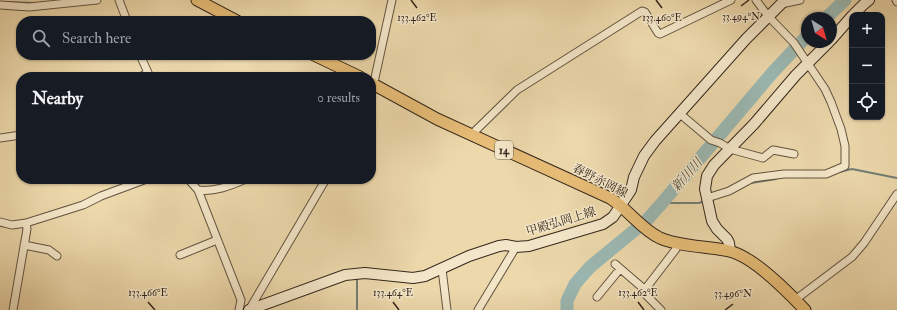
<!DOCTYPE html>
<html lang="en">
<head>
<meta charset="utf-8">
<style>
	:root { --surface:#171b24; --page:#242831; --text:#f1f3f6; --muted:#9ea1a6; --line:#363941 }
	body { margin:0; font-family:"IM FELL Double Pica","Noto Serif JP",serif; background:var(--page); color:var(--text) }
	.controls { position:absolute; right:12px; top:12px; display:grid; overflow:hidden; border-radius:8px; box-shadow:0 1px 3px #0004 }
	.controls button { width:36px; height:36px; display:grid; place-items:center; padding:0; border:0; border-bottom:1px solid var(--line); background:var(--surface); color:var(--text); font:20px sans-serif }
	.compass { position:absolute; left:801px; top:12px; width:36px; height:36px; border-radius:50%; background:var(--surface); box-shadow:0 1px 3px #0004; rotate:143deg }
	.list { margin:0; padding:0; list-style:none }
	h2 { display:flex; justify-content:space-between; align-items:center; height:52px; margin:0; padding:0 16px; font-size:17px }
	h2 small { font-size:13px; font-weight:400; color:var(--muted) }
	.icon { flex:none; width:22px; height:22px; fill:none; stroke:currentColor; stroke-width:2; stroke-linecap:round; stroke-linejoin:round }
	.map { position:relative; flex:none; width:897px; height:310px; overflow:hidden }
	.search { position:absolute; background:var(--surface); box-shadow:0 1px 3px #0004; left:16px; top:16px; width:360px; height:44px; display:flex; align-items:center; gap:10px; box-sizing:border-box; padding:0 14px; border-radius:16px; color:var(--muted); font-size:15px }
	.panel { position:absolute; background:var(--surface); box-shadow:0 1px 3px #0004; left:16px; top:72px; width:360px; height:112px; border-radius:16px }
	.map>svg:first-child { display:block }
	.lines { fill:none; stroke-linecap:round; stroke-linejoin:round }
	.stream { stroke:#727e76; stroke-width:2 }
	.river { stroke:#9bb8b2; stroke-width:13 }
	.minor-casing { stroke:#625340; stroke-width:9 }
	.secondary-casing { stroke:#34271c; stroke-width:12 }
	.primary-casing { stroke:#34271c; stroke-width:13 }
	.minor { stroke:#f3e6c8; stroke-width:7 }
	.secondary { stroke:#f3e6c8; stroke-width:10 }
	.primary { stroke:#e6bc76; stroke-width:11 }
	.ticks { fill:none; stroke:#34271c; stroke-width:1.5 }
	.labels { text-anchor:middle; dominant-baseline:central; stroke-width:3; stroke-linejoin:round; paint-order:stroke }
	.shield { fill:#f3e6c8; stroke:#6d6050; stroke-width:1 }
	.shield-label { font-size:11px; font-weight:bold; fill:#34271c }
	.street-label { font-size:12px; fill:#34271c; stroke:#f3e6c8 }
	.water-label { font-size:13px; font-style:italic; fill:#4e4b42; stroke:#f3e6c8 }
	.ticks-label { font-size:10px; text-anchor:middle; fill:#34271c; stroke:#f3e6c8; stroke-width:3; stroke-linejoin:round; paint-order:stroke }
</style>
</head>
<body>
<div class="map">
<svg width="897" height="310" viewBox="0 0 897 310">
	<rect width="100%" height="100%" fill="#ecd8ab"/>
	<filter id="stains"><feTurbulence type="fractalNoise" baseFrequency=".005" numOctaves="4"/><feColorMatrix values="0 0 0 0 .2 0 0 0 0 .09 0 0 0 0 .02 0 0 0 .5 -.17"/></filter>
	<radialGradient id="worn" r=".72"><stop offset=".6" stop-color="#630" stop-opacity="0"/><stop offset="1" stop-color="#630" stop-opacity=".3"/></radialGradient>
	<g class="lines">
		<path class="stream" d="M0 2 35 3
			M839 172 852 169 897 178
			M751 183 776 179
			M662 203H699L704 201
			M357 310V279"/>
		<path class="river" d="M826 18 845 0
			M567 310V301L575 284 590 267 647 220 662 203 773 72 807 36"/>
		<defs>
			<path id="minor" d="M119 0 127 21
				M896 0 897 2
				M781 4 800 0
				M0 5 29 7 97 0
				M140 55 150 77
				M140 77 148 73
				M371 96 392 0
				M679 113 711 140 720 143 730 149 763 158 773 150 794 154
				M471 135 517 90 642 11 645 12 658 33 660 34 731 0
				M0 138 21 135
				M188 179 198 190C215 192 230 186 246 179
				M198 190 241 300 239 310
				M707 198 729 191 753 178 784 174H826L845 166V146L841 129 831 102 825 89 794 43 768 16 756 0
				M0 222 12 225 26 223 83 205 101 196 144 180V179
				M24 245 49 250 57 256
				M180 255 217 240
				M615 264 644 289
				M442 269 447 310
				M597 297 620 269
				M795 300 852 257 864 243 897 194
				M13 310 27 229 26 223
				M249 310 326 179
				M478 310 516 247
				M661 310 643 292 676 249 677 243"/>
			<path id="secondary" d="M853 15 863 5 869 0
				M831 40 852 16
				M730 251 729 243 727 239 717 229 712 221 705 189 707 176 714 165 754 124 796 75 829 42
				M249 310 345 275 365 273 413 278 425 276 469 256 499 246 506 245 516 247 529 246 603 224 613 217 631 190 634 177 644 156 655 141 746 39 785 0"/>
			<path id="primary" d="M197 0 237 21
				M314 55 360 77
				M371 83 437 119 610 198C629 210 641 229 660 238 681 247 707 246 729 251 753 256 788 292 805 310"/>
		</defs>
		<use href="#minor" class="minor-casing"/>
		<use href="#secondary" class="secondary-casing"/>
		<use href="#primary" class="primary-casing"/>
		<use href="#minor" class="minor"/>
		<use href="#secondary" class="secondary"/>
		<use href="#primary" class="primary"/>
	</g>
	<path class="ticks" d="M411 0 417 8M656 0 662 8M741 6 749 0M148 302 155 310M393 302 399 310M638 302 644 310M725 310 733 304"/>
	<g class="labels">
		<rect class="shield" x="495" y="141" width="18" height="18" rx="3"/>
		<g class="shield-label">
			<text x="504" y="150">14</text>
		</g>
		<g class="street-label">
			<text transform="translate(600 181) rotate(27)">春野赤岡線</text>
			<text transform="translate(561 222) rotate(-17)">甲殿弘岡上線</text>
		</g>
		<g class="water-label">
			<text transform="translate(687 175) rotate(-49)">新川川</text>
		</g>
	</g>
	<g class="ticks-label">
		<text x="741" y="20">33.494°N</text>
		<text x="417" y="21">133.462°E</text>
		<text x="662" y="21">133.460°E</text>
		<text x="148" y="296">133.466°E</text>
		<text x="393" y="296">133.464°E</text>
		<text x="638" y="296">133.462°E</text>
		<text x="733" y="297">33.496°N</text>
	</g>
	<rect width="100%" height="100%" filter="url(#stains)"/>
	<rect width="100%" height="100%" fill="url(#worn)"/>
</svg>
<div class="controls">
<button>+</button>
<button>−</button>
<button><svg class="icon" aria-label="locate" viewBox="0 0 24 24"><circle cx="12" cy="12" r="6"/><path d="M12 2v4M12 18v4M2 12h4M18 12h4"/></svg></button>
</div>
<svg class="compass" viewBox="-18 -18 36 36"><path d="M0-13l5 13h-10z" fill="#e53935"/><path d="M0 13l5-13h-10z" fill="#9ea1a6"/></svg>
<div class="search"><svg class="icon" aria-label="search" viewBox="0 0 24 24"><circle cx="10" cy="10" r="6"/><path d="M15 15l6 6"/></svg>Search here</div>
<section class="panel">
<h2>Nearby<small>0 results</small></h2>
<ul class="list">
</ul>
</section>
</div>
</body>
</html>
